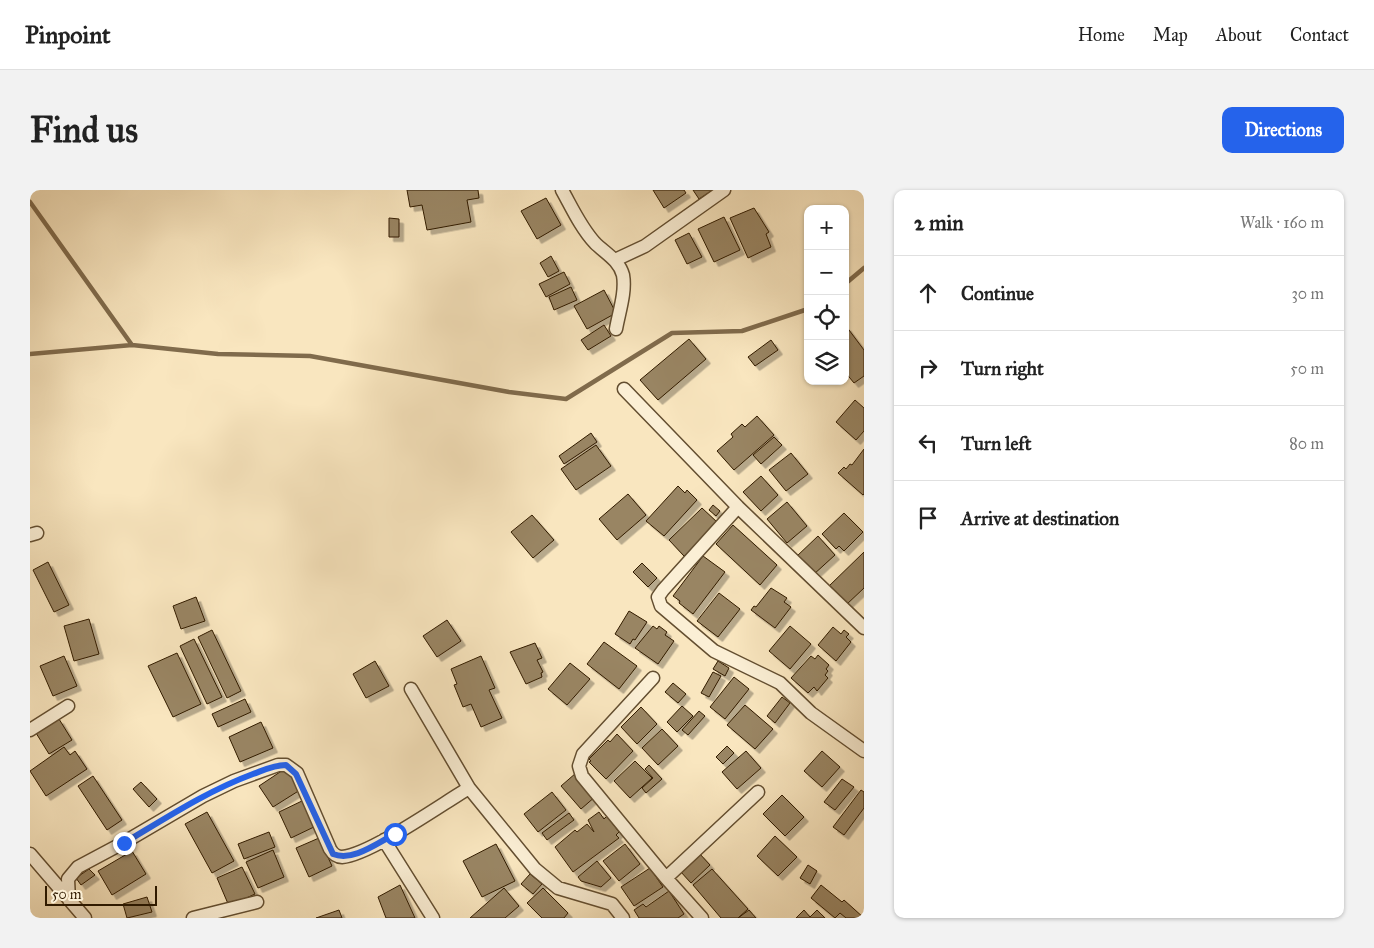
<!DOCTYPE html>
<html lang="en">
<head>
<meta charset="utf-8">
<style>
	:root { --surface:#fff; --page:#f2f2f2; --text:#222; --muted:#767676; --line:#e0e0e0; --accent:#2563eb }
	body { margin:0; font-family:"IM FELL Great Primer",serif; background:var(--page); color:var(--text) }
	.controls { position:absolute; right:15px; top:15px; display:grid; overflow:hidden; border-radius:10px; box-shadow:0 1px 4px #0004 }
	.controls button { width:45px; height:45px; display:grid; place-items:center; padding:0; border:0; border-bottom:1px solid var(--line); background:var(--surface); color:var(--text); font:25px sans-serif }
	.scale { position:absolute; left:15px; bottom:12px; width:112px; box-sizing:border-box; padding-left:5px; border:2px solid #311b00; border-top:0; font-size:14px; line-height:18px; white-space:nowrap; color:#311b00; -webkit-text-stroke:4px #fbefd5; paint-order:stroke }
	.stop { position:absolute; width:15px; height:15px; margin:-11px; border:4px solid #2563eb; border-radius:50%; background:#fff }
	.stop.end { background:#2563eb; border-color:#fff; box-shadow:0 1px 5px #0008 }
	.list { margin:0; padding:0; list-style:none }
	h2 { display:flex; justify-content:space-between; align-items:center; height:65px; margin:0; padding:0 20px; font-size:21px }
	h2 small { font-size:16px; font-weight:400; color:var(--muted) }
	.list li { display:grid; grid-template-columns:32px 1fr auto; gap:15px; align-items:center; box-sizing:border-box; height:75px; padding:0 20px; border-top:1px solid var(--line) }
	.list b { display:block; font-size:19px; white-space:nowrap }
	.list em { font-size:16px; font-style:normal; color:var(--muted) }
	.icon { flex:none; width:28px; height:28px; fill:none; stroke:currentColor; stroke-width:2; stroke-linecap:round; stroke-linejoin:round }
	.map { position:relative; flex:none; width:834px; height:728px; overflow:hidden; border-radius:10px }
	header { display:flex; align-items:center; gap:30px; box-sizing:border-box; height:70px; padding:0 25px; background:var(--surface); border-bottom:1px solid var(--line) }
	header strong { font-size:24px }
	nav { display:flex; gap:28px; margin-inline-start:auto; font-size:18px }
	.intro { display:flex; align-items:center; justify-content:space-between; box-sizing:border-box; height:120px; padding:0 30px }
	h1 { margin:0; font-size:35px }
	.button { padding:12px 22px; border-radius:10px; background:var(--accent); color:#fff; font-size:18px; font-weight:700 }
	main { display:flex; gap:30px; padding:0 30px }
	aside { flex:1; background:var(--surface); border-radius:10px; box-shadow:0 1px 4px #0004 }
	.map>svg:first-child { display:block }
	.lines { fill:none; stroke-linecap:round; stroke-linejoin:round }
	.stream { stroke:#806b4c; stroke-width:4.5 }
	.building { fill:#998563; stroke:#311b00; filter:url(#shadow) }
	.minor-casing { stroke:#634e30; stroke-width:15 }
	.minor { stroke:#fbefd5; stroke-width:12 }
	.route { stroke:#2563eb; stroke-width:6 }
</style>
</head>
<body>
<header>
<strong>Pinpoint</strong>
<nav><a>Home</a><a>Map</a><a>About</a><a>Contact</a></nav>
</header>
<div class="intro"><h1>Find us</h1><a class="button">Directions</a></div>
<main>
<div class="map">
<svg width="834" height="728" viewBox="0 0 834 728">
	<defs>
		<filter id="shadow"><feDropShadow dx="4.5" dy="4.5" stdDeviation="0" flood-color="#0004"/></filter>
	</defs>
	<rect width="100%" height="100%" fill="#f9e6bf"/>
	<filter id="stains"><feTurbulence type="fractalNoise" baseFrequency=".004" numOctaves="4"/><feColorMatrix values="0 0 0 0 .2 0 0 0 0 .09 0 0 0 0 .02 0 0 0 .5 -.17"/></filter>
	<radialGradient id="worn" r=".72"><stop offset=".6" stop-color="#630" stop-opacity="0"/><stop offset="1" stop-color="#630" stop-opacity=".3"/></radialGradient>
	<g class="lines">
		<path class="stream" d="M0 12 102 155
			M815 94 834 78
			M0 164 102 155 188 164 280 166 479 202 536 209 642 143 712 141 778 119"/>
	</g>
	<path class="building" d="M377 0H448L449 8 437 10 441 32 397 40 392 15 380 17Z
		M623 0H654L656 3 634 18Z
		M663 0H683L669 9Z
		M516 8 531 35 507 49 491 21Z
		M724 18 739 42 736 44 741 57 718 68 700 28Z
		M694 27 710 60 684 72 668 39Z
		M359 28 369 29V47H359Z
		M659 43 672 67 657 74 645 50Z
		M521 66 529 81 518 87 510 73Z
		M534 82 540 94 516 107 509 94Z
		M541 97 547 110 524 120 519 107Z
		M574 100 586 123 557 139 544 116Z
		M574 135 581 146 558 160 551 150Z
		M816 136 834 160V186L824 193 815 182Z
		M659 149 676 169 628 210 610 190Z
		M741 150 748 160 725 176 718 167Z
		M825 210 834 218V241L826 250 806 232Z
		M727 226 744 245 704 280 687 261 703 247 701 244 712 234 715 237Z
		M561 243 567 252 534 274 529 266Z
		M744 247 752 255 731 274 723 265Z
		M566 255 581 276 546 300 531 279Z
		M834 259V304L833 305 808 283 814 277 816 279 820 274 822 275Z
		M761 263 778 284 756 301 739 280Z
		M731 286 748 305 731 321 713 302Z
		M648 296 655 303 657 300 667 310 634 346 616 331Z
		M598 304 616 325 587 350 569 329Z
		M757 312 777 336 757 353 737 329Z
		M683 315 690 321 686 326 679 320Z
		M672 318 688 333 654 366 639 350Z
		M814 323 833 342 814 361 809 356 806 359 792 344Z
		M502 325 524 350 503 368 481 342Z
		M703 335 747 375 730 395 686 354Z
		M788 346 805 365 783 385 766 367Z
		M834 362V398L816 415 798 397Z
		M673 366 695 382 663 424 649 413 650 411 643 406Z
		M18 372 39 415 24 422 3 380Z
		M612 373 627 388 618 397 603 382Z
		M741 398 757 408 754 412 761 417 745 438 721 420 724 416 726 417Z
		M689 403 710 419 688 447 667 431Z
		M166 407 175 431 151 439 143 416Z
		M599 421 617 432 605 450 603 449 600 454 585 444Z
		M59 429 69 464 44 471 34 436Z
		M417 430 431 451 407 467 393 446Z
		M623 436 627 439 629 436 637 442 635 445 644 451 628 474 605 458Z
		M760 436 781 454 760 479 739 461Z
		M803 437 811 444 814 440 819 444 816 447 821 452 806 471 788 455Z
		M182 440 211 501 197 508 168 447Z
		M164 449 192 507 177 514 150 456Z
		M574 452 607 476 589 499 557 474Z
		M505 453 512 468 507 470 513 482 511 483 512 487 496 494 480 462Z
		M147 463 171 514 143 527 118 476Z
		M788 465 799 475 796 479 798 481 795 485 798 488 787 501 784 497 778 503 761 488 781 466 785 469Z
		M34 466 47 496 23 506 10 476Z
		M451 466 465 498 459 500 472 528 451 537 441 514 433 517 424 495 427 494 421 479Z
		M345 471 359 496 336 508 323 484Z
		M688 471 699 478 695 486 683 479Z
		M540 473 560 489 537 515 518 499Z
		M683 482 691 486 679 507 671 503Z
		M704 487 719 499 695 529 680 517Z
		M643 493 656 504 648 513 635 502Z
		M752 507 760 513 745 533 737 526Z
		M215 509 221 522 188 537 182 524Z
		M715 515 743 539 725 559 697 535Z
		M652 516 663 526 647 542 637 532Z
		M611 517 627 534 607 554 591 537Z
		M669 521 675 526 658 545 652 540Z
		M29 529 42 550 19 564 6 543Z
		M231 532 243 558 210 572 199 547Z
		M632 539 648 556 628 575 612 558Z
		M587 544 603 561 576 589 559 572 561 571 559 569 578 550 580 552Z
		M697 556 704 563 693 574 686 567Z
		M34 557 40 565 45 561 57 579 16 606 0 581Z
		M716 561 731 578 707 599 692 582Z
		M792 561 810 577 792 597 774 581Z
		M605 571 622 588 600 608 584 591Z
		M619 575 632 589 616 603 612 598 623 588 615 579Z
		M256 578 270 600 243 617 229 596Z
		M546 583 566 606 551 619 531 596Z
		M63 586 92 630 77 640 48 596Z
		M812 589 824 597 805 620 794 612Z
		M111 592 127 609 119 617 103 599Z
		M831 600 834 602V618L814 645 803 637Z
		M522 602 536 620 508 642 494 624Z
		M752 605 774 627 755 646 733 624Z
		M274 610 286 636 261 648 249 622Z
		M177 622 204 671 182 683 155 634Z
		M569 622 574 629 577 626 589 642 586 645 589 648 543 682 525 657 545 640 547 642 557 634 564 642 558 630Z
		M539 623 544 630 517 650 512 643Z
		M239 642 245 657 214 669 208 654Z
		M745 646 767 667 748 686 727 666Z
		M289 648 302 676 279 687 266 658Z
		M466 654 485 691 452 707 433 671Z
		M595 654 610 674 589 691 573 671Z
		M243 660 254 687 228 698 216 672Z
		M102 661 116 684 82 705 68 681Z
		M669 663 680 675 661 693 650 681Z
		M567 671 581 688 571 697 551 691 548 687Z
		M778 675 787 681 780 694 770 688Z
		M212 677 225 704 199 716 187 688Z
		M620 678 633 697 604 716 591 697Z
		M59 679 65 685 51 695 46 688Z
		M682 679 718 719 708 728H691L663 695Z
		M500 684 512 694 503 704 491 694Z
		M370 695 385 728H356L348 707Z
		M791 695 812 712 814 710 834 728H816L810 723 805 728 781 708Z
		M474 698 489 716 475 728H440Z
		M513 698 538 723 534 728H512L497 713Z
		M639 701 654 724 648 728H609L604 720 613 714 616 717Z
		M117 707 122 722 97 728 93 714Z
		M309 720 312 728H286Z
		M719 720 726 728H708Z
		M774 720 780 727 787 720 795 728H766Z"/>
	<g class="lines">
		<defs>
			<path id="minor" d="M532 0C542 18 551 38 565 53 575 63 589 70 593 85 596 102 589 122 586 139
				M585 70 615 56 694 0
				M594 199 708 317 834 438
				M708 317 633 400 628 407 631 416 684 461 750 493 781 523 834 561
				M0 345 7 343
				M623 488 553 564 549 576 552 586 636 688 672 728
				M381 499 439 598 505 679 528 698 582 714 593 728
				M0 540 38 516
				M354 650 403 728
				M0 664 55 728
				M636 688 728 602
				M39 710 38 689 48 677 93 653 173 606 204 591 248 575H256L267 583 300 659C303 664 306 667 312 667 340 665 412 614 439 598
				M163 728 227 712"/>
		</defs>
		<use href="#minor" class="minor-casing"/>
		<use href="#minor" class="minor"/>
	</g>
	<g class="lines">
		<path class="route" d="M94 653C136 628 177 601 223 584 234 580 244 575 256 575L266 584 303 664C323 672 347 653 365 644"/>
	</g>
	<rect width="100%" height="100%" filter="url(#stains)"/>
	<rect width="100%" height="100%" fill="url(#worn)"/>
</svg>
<div class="controls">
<button>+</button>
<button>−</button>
<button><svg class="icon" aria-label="locate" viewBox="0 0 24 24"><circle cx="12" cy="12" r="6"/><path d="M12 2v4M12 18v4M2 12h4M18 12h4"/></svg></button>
<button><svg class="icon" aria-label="layers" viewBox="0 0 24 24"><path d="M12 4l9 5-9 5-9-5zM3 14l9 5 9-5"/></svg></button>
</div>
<div class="scale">50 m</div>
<div class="stop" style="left:365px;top:644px"></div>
<div class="stop end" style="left:94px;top:653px"></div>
</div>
<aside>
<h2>2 min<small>Walk · 160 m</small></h2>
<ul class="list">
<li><svg class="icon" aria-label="ahead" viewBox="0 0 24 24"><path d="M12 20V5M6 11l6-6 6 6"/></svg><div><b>Continue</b></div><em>30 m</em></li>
<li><svg class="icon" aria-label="right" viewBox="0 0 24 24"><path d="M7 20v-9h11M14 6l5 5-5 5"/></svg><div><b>Turn right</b></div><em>50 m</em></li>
<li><svg class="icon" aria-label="left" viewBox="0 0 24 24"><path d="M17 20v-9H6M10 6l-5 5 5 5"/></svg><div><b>Turn left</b></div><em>80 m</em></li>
<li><svg class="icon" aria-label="arrive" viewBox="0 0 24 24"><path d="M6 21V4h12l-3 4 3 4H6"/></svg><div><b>Arrive at destination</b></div></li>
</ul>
</aside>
</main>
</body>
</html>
